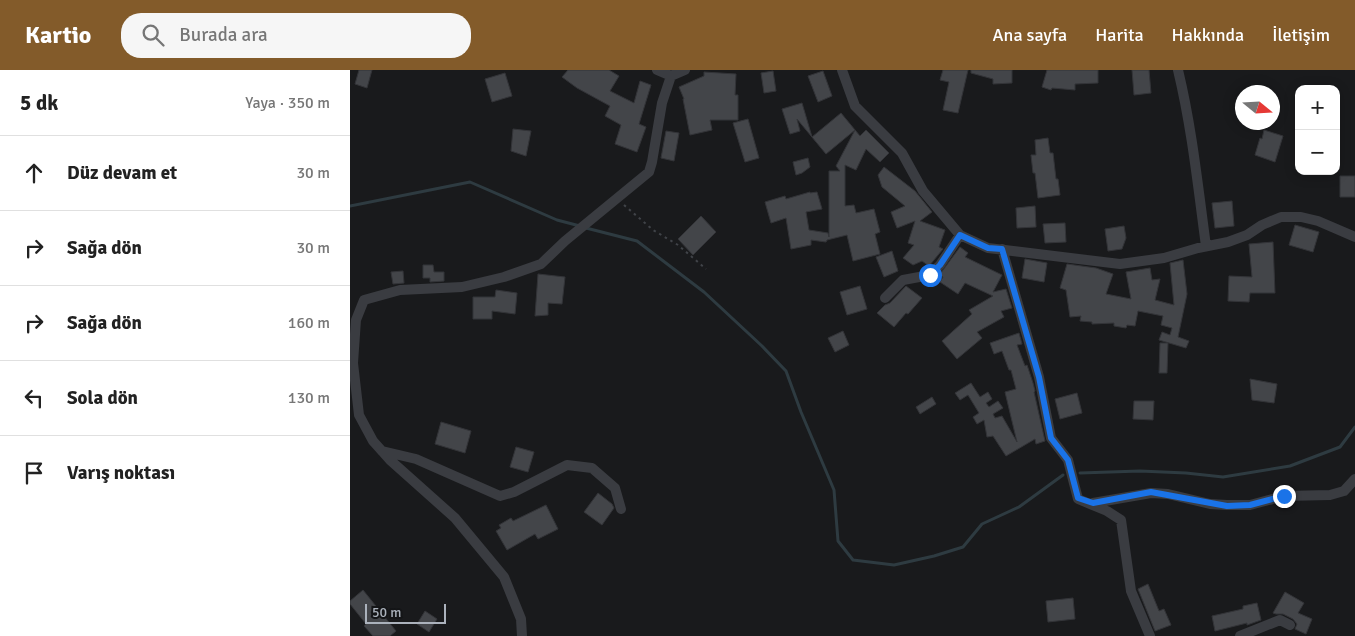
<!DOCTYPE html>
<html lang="tr">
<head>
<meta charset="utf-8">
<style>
	:root { --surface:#fff; --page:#f6f6f6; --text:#222; --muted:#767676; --line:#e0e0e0; --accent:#835b2a }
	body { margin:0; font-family:Signika,sans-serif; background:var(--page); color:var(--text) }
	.controls { position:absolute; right:15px; top:15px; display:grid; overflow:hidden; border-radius:10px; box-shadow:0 2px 12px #0003 }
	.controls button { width:45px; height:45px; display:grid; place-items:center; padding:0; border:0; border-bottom:1px solid var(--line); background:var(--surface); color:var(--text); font:25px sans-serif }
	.compass { position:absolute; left:885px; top:15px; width:45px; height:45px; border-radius:50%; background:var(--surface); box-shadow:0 2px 12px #0003; rotate:108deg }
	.scale { position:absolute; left:15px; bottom:12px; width:81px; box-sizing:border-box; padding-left:5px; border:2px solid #abb2bc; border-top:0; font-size:14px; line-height:18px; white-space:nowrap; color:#abb2bc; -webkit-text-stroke:4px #141517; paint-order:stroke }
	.stop { position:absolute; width:15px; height:15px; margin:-11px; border:4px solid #1a73e8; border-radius:50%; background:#fff }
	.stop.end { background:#1a73e8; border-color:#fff; box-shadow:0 1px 5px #0008 }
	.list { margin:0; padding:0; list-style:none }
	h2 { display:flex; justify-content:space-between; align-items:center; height:65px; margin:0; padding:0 20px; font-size:21px }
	h2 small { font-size:16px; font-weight:400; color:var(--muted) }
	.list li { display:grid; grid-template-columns:32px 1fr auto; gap:15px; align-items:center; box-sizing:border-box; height:75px; padding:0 20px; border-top:1px solid var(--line) }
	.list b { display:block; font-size:19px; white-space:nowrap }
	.list em { font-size:16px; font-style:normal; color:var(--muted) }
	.icon { flex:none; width:28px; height:28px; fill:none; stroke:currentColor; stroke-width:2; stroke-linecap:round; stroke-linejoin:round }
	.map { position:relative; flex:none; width:1005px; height:566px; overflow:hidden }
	header { display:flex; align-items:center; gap:30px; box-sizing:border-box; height:70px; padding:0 25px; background:var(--accent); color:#fff }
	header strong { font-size:24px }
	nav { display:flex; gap:28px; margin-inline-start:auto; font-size:18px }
	.search { width:350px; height:45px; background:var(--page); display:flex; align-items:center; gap:12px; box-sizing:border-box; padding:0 18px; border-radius:20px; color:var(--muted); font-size:19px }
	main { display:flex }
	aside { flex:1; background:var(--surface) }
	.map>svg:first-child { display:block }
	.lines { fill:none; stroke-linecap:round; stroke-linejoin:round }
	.stream { stroke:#2e3b41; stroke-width:3 }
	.building { fill:#434549; stroke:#333438 }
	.path { stroke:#404348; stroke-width:2; stroke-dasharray:2.5 4; stroke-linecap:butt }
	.minor { stroke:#3a3c41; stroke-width:10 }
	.route { stroke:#1a73e8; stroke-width:6 }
</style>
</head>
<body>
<header>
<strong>Kartio</strong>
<div class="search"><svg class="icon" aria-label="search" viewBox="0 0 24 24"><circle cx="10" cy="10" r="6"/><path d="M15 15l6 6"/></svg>Burada ara</div>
<nav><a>Ana sayfa</a><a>Harita</a><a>Hakkında</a><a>İletişim</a></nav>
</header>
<main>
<aside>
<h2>5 dk<small>Yaya · 350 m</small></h2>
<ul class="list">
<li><svg class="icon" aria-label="ahead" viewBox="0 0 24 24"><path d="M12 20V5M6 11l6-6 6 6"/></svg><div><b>Düz devam et</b></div><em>30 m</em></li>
<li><svg class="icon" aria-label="right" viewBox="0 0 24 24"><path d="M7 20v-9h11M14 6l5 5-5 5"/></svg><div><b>Sağa dön</b></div><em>30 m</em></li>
<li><svg class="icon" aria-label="right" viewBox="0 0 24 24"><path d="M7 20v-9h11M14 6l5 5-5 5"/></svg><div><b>Sağa dön</b></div><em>160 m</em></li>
<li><svg class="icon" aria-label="left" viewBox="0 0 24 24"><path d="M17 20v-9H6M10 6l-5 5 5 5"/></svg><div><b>Sola dön</b></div><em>130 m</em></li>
<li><svg class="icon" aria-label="arrive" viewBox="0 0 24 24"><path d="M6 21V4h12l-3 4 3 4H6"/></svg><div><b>Varış noktası</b></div></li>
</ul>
</aside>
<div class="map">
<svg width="1005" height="566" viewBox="0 0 1005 566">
	<rect width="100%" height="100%" fill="#191a1c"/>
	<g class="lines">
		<path class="stream" d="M0 136 120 112 207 150 230 156
			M236 158 287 171 354 222 412 276 436 301 451 342 484 420 488 471 503 490 544 495 584 486 613 477 632 454 669 437 713 405
			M730 403 790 401 836 403 873 407 940 396 990 377 1005 357"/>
	</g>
	<path class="building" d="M9 0H22L17 18 5 14Z
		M218 0H259L269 6 260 21 284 33 290 11 301 15 289 54 296 57 287 82 265 74 271 55 255 46 260 36 227 18 212 7Z
		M593 0H618L608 43 593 40 599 12 590 10Z
		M621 0H662V13L643 14V9L621 3Z
		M697 0H748V13L725 14V20L702 18 701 20 692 17Z
		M782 0H799L801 23 784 25Z
		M423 1 426 21 414 23 411 3Z
		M473 1 482 26 468 32 458 6Z
		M354 2 386 4 385 25H388V50H360L362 60 340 65 333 29H334L329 17 354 6Z
		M155 3 162 26 142 32 135 9Z
		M452 33 462 67 491 43 510 66 516 60 539 83 530 92 516 79 506 100 495 95V136L504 135 506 143 524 139 530 162 525 164 530 184 503 191 497 165 477 170 476 172 461 170V175L441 179 436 148 421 153 415 132 435 126 436 129 460 122V123L467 122 472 139 456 142 459 160 478 163 479 167V101H490L486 96 505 60 476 84 447 49 450 61 440 64 432 39Z
		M398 49 409 88 395 92 383 53Z
		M163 59 181 61 176 86 161 81Z
		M914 60 933 66 925 92 905 85 910 68 912 69Z
		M316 61 329 63 324 91 311 88Z
		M698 68 700 83H703L706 109H708L710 125 688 128 685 103H683L681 85H686L685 70Z
		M458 88 460 97 452 103 446 105 443 92Z
		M534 97 565 121 582 142 570 151 595 160 589 177 593 179 579 196 572 191 563 195 553 188 564 175 558 173 565 151 547 158 541 142 555 136 532 117 528 105Z
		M990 106H1005V127H990Z
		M882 131 884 156 865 158 862 133Z
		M685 136 686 157 667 158 666 138Z
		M351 146 366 162 343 185 328 169Z
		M715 153 716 172 695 173 693 154Z
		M945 155 969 162 963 182 939 175Z
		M774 156 776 168 772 179 758 181 755 159Z
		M923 172 925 223H900L899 232 878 231 879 206 902 207 899 174Z
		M610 177 618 183 615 187 652 205 643 222 656 219 662 238 651 241 654 247 627 262 632 268 607 289 592 271 622 244 619 240 643 226 615 213 608 224 590 212 593 207 590 204Z
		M542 181 548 201 534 207 526 187Z
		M675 189 697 193 694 212 672 208Z
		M833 190 837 224 828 267 839 271 836 278 809 270 812 262 820 265 822 258 811 255 813 246 788 241 785 256 777 255 776 258 764 256V253L742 254V252L730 251 731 246 720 247 716 220 710 218 717 194 746 198 763 204 756 224 781 229 776 202 800 198 802 210 810 209 805 230 824 235 820 193Z
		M73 195H83L84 202H94V211L80 212V208H73Z
		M53 201 54 213 43 214 41 202Z
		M188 204 215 207 212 234 198 233V245L185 246Z
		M510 216 517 239 497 245 490 222Z
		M556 216 572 228 558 244 556 243 544 257 527 243 535 235 540 233Z
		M146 220 167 223 165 244 142 241V249H123V227H145Z
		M493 261 499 275 485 282 478 268Z
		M669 263 672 274 667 275 675 296 677 295 683 313 685 321 684 322 695 371 686 374 685 369 656 386 643 366 637 367 634 350 627 354 623 347 629 343 618 325 610 330 605 323 621 313 630 327 638 322 642 329 636 333 639 337 648 331 653 338 643 344 645 348 652 346 667 372 655 322 666 319 661 300H659L652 281 644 284 640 273Z
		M810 273H818L817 303H809Z
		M900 309 927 314 924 333 902 330Z
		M727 323 732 343 710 349 705 329Z
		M582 327 586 334 570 344 566 337Z
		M784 331H804L803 350 783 349Z
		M91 352 121 361 115 383 85 374Z
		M166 377 184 382 178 402 160 397Z
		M248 423 262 434 264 438 252 455 234 442Z
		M196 435 208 459 188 469 185 464 157 480 146 461 151 458 149 455 161 448 163 451Z
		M798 514 809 541 814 539 821 555 805 561 788 519Z
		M13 520 46 561 40 566H23L14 556 16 554 0 534V531Z
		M935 522 954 533 948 543 962 549 956 564 945 559 947 554 943 549 933 544H926L923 543Z
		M723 528 725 549 698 552 696 531Z
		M907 533 911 550 897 555V553L865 561 862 546 893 539V536Z
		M75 541 87 549 79 562 67 554Z"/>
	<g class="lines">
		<path class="path" d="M274 135 303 160 328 175 356 199"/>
		<path class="minor" d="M307 0 321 6
			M492 0 505 36 552 83 573 121 610 165 638 178 770 194 814 188 848 178 878 172 897 165 912 155 931 147H951L968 151 1005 167
			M828 0C842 58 848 117 856 176
			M652 179 689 307 701 368 718 390 728 429 757 441 771 450 781 521 800 566
			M535 228 553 210 580 205 590 195 610 165
			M32 381 66 389 150 426 164 422 217 395 242 398 265 418 271 439
			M743 433 801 423 818 424 860 434 877 435H900L934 426 980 425 994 421 1005 409
			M172 566 171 549 154 507 105 448 40 390 23 371 9 345 3 293 6 250 14 230 50 220 112 217 154 207 191 194 215 171 299 102 302 92 312 33 321 6 335 0
			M890 566 930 550 940 555"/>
	</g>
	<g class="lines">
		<path class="route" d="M580 205 590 195 610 165 638 178 652 179 689 307 701 368 718 390 728 428 743 433 801 422 877 436 900 435 934 426"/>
	</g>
</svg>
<div class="controls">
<button>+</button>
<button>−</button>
</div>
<svg class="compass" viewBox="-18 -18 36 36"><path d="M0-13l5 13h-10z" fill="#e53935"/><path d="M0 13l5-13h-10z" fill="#767676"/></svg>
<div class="scale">50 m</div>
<div class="stop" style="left:580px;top:205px"></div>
<div class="stop end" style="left:934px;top:426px"></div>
</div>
</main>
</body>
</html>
